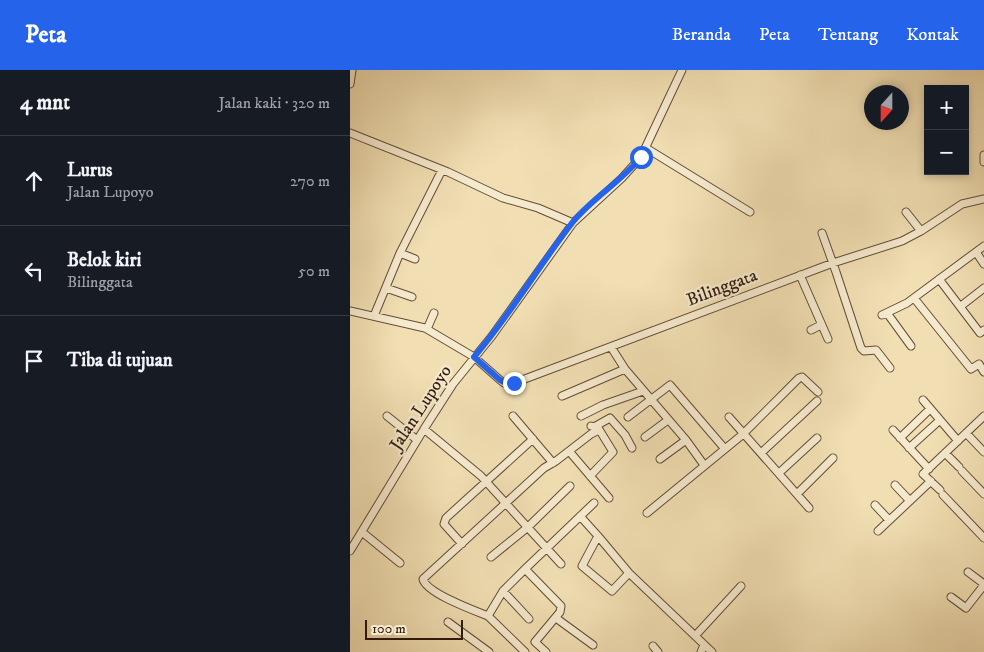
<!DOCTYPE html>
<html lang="id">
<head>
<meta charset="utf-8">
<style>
	:root { --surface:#171b24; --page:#242831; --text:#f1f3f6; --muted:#9ea1a6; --line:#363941; --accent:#2563eb }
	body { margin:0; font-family:"IM FELL DW Pica",serif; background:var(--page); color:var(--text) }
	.controls { position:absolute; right:15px; top:15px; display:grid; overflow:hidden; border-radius:0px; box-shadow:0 2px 8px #0003 }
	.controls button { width:45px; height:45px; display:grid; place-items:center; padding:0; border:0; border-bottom:1px solid var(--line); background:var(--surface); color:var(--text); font:25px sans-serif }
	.compass { position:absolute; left:514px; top:15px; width:45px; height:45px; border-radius:50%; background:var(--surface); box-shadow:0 2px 8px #0003; rotate:201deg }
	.scale { position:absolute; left:15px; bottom:12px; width:98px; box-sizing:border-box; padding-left:5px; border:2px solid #321b0d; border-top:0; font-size:14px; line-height:18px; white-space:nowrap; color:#321b0d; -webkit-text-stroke:4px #f6eace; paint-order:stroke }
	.stop { position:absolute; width:15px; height:15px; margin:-11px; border:4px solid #2563eb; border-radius:50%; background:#fff }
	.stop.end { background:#2563eb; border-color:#fff; box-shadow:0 1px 5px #0008 }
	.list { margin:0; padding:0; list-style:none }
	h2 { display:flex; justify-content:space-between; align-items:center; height:65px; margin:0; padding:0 20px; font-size:21px }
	h2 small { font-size:16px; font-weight:400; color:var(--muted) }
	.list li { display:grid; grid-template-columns:32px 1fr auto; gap:15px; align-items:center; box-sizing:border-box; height:90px; padding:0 20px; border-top:1px solid var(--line) }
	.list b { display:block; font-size:19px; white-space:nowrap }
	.list p { margin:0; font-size:16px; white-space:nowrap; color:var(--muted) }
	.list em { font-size:16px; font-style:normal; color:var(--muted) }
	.icon { flex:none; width:28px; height:28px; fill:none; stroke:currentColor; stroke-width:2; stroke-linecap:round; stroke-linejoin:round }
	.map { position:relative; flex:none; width:634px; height:582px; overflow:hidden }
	header { display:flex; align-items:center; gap:30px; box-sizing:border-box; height:70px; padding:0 25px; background:var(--accent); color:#fff }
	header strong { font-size:24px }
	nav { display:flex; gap:28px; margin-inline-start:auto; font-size:18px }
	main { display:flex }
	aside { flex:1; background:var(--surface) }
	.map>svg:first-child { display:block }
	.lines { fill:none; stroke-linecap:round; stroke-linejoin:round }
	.minor-casing { stroke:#624c36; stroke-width:9 }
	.minor { stroke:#f6eace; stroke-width:7 }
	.route { stroke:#2563eb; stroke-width:6 }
	.labels { text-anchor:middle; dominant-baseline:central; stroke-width:4.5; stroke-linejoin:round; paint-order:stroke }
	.street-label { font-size:18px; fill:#321b0d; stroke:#f6eace }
</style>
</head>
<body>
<header>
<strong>Peta</strong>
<nav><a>Beranda</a><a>Peta</a><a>Tentang</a><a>Kontak</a></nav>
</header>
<main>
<aside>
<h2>4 mnt<small>Jalan kaki · 320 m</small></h2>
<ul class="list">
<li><svg class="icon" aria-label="ahead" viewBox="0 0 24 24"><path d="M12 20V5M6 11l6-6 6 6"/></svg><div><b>Lurus</b><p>Jalan Lupoyo</p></div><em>270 m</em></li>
<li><svg class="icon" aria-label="left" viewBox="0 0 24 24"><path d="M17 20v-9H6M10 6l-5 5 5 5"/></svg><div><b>Belok kiri</b><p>Bilinggata</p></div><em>50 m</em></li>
<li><svg class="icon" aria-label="arrive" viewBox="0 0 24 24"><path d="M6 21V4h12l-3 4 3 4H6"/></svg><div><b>Tiba di tujuan</b></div></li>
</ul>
</aside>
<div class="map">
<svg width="634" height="582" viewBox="0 0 634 582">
	<rect width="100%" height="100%" fill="#f1dfb3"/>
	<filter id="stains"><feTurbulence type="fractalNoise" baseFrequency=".004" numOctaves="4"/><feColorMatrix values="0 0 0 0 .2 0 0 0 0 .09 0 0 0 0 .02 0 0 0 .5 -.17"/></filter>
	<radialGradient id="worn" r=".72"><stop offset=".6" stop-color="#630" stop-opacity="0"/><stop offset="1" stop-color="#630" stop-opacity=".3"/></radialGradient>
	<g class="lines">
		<defs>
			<path id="minor" d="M0 14 2 0
				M0 63 98 102 153 128 188 138 223 153
				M296 78 400 142
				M634 85V92
				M556 142 571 161
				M472 163 486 202 511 278 514 281 526 280 540 298
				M626 182 634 194
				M50 183 65 189
				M450 205 478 269
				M589 209 630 263 634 260
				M36 218 62 227
				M564 228 621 299 629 294 634 302
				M611 236 634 218
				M0 241 75 258 124 287 150 310 154 313H164L483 193 552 171 571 161 612 134 634 129
				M537 243 561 276
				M532 245 557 233 634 176
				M24 246 50 183 92 100
				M77 259 84 243
				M461 260 471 255
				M261 277 275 299 336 370 354 395
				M212 326 275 299
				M573 330 608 371
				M37 346 67 370
				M163 346 203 393
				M231 346 253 335 293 321
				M278 347 320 315 375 379
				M379 347 459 438
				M241 356 244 357 260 348 275 365 282 378
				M74 359 131 406 211 494
				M543 360 579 399
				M616 363 634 382
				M295 367 318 350
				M550 368 580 339
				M559 378 590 350
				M219 381 259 428
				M411 383 467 331
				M595 383 609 397
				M310 389 336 370
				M612 401 634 424
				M429 403 467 368
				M240 406 263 382 247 356
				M545 415 560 431
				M590 420 573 404 634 346
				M447 424 483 388
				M593 425 634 468
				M525 435 539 450
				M297 443 392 365 449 308 452 307 468 322
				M230 446 248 466
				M528 461 581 411
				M12 462 50 493
				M248 466 279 503 262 521 232 496Z
				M112 474 94 454 96 448 183 369
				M0 481 74 359 103 314 142 266 223 153 272 108 291 87 332 0
				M141 487 178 457 220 416
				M618 502 634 514
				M279 503 362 582
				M153 521 179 549
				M601 527 616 538 634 515
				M138 546C123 540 76 523 73 509L194 398 206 391 241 364 249 360
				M206 548 243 575
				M98 552 139 582
				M345 566 391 516
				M303 576 308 582
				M175 582 138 546 153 521 175 499
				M196 582 185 572 210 542 211 536 175 499 244 433
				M351 582 354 575"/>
		</defs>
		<use href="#minor" class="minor-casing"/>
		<use href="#minor" class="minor"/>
	</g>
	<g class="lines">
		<path class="route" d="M164 313 154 312 150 310 124 287C160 245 188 197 222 153 242 128 271 112 291 87"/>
	</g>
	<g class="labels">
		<g class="street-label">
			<text transform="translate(372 218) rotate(-21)">Bilinggata</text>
			<text transform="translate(71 338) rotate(-57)">Jalan Lupoyo</text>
		</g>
	</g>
	<rect width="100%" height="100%" filter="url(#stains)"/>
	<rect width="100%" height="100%" fill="url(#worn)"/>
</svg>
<div class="controls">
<button>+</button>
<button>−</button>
</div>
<svg class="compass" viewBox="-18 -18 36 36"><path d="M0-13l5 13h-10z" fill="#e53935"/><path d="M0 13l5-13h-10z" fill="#9ea1a6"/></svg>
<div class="scale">100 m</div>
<div class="stop" style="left:291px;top:87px"></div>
<div class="stop end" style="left:164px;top:313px"></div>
</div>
</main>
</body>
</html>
